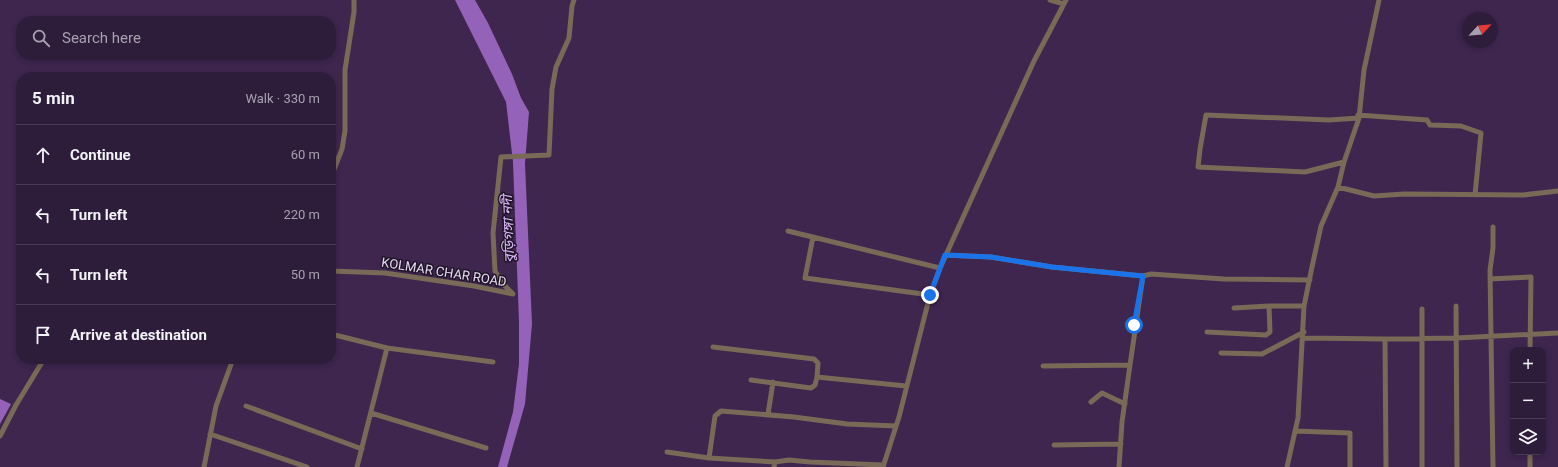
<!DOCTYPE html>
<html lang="en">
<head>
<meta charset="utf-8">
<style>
	:root { --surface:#2e1c3b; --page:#362542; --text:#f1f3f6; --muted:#a7a1af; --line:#493a55 }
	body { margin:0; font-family:Roboto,"Noto Sans Bengali",sans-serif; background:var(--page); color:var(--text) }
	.controls { position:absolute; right:12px; bottom:12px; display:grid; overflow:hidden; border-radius:8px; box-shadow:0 2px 6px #0003 }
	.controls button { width:36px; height:36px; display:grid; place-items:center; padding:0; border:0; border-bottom:1px solid var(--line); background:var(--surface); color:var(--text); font:20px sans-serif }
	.compass { position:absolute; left:1462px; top:12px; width:36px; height:36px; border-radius:50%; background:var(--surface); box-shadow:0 2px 6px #0003; rotate:64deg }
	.stop { position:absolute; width:12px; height:12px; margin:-9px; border:3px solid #1a73e8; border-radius:50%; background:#fff }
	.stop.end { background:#1a73e8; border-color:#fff; box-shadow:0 1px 4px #0008 }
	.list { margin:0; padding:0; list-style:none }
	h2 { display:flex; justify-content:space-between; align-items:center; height:52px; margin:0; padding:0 16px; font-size:17px }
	h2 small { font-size:13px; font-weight:400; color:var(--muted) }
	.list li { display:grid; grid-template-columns:26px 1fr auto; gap:12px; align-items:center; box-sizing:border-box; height:60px; padding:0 16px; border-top:1px solid var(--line) }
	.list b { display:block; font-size:15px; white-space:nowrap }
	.list em { font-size:13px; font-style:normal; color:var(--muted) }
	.icon { flex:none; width:22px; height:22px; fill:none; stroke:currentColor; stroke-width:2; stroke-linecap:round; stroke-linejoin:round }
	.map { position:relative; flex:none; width:1558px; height:467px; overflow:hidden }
	.search { position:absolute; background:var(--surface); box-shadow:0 2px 6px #0003; left:16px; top:16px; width:320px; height:44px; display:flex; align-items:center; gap:10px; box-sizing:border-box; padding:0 14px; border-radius:16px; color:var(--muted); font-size:15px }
	.panel { position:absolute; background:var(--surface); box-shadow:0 2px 6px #0003; left:16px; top:72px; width:320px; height:292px; border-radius:16px }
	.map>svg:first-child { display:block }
	.water { fill:#9462b8 }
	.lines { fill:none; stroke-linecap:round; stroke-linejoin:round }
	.minor { stroke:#796957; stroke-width:5 }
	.route { stroke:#1a73e8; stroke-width:5 }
	.labels { text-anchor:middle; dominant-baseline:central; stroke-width:3; stroke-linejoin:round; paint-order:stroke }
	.street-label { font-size:13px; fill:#e8daf4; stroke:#1f1527 }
	.water-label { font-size:14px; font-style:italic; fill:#ddb8fb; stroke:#1f1527 }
</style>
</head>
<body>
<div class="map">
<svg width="1558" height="467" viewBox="0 0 1558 467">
	<rect width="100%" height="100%" fill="#3e264f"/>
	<path class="water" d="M455 0H475L488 23 512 74 521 98 529 112 525 164 532 324 525 404 507 467H498L513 412 519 364V322L513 162 506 102Z
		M0 399 11 404 0 424Z"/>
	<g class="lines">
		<path class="minor" d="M1050 0 1064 4
			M1358 115 1427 120 1430 125 1461 126 1481 133 1475 195
			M1344 162 1305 172 1198 167 1200 149 1206 115 1329 120 1359 118
			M331 177 342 149 345 131V70L354 12V0
			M1338 187 1374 196 1404 194 1523 195 1558 191
			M788 231 940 268
			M813 237 805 278 930 295
			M945 255 991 257 1052 267 1143 276 1151 274 1224 279 1310 280
			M331 271 385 273 474 286 513 294 503 284 495 271 493 233 501 157 549 155 552 89 556 67 569 38 572 6 574 0
			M1490 279 1531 277 1530 350
			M1456 306 1457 467
			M1234 308 1269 306H1304
			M1422 309V467
			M1207 332 1266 335 1270 332 1269 306
			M331 334 387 348 493 362
			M1303 338 1385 339 1386 467
			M1385 339 1456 338 1558 333
			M713 347 814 359 818 363 817 377 906 386
			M1221 353 1262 354 1304 332
			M1043 366 1130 365 1143 276
			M751 380 811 388 815 385 817 377
			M1091 402 1102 393 1125 404
			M246 406 362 449
			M371 413 486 448
			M768 414 773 382
			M1295 431 1350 433V467
			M210 434 307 467
			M0 436 16 405 44 359
			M1054 445 1121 444
			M667 452 709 458 775 462
			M709 458 715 416 721 411 794 417 847 424 896 426
			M204 467 216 406 233 359
			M357 467 387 348
			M774 467 775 462 789 460 810 462 883 465
			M883 467 899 417 930 295 940 268 1034 61 1066 0
			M1119 467 1122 422 1130 365
			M1287 467 1298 418 1304 306 1312 267 1321 226 1338 187 1344 162 1359 118 1364 70 1379 0
			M1493 467 1490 270 1493 248V227
			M1530 467V452"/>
	</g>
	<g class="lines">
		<path class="route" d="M930 295 945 255 991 257 1052 267 1143 276 1134 325"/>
	</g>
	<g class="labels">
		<g class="street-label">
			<text transform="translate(444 272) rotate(9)">KOLMAR CHAR ROAD</text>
		</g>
		<g class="water-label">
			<text transform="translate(508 229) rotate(-92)">বুড়িগঙ্গা নদী</text>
		</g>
	</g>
</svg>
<div class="controls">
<button>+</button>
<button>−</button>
<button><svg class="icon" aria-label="layers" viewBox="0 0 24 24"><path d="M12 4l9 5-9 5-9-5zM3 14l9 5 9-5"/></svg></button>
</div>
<svg class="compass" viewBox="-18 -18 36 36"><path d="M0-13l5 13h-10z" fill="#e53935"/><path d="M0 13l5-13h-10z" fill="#a7a1af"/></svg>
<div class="stop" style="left:1134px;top:325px"></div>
<div class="stop end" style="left:930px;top:295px"></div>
<div class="search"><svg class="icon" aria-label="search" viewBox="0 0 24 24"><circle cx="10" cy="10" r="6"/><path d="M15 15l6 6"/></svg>Search here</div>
<section class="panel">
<h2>5 min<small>Walk · 330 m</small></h2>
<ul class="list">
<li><svg class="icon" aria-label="ahead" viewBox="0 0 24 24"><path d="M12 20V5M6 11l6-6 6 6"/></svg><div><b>Continue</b></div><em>60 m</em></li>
<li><svg class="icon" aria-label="left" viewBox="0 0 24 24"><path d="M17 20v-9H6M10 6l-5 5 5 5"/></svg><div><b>Turn left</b></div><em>220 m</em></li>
<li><svg class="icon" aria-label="left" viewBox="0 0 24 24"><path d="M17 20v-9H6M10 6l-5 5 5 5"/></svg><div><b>Turn left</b></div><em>50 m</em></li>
<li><svg class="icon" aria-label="arrive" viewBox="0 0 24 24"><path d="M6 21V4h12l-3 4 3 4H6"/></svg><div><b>Arrive at destination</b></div></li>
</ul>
</section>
</div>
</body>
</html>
